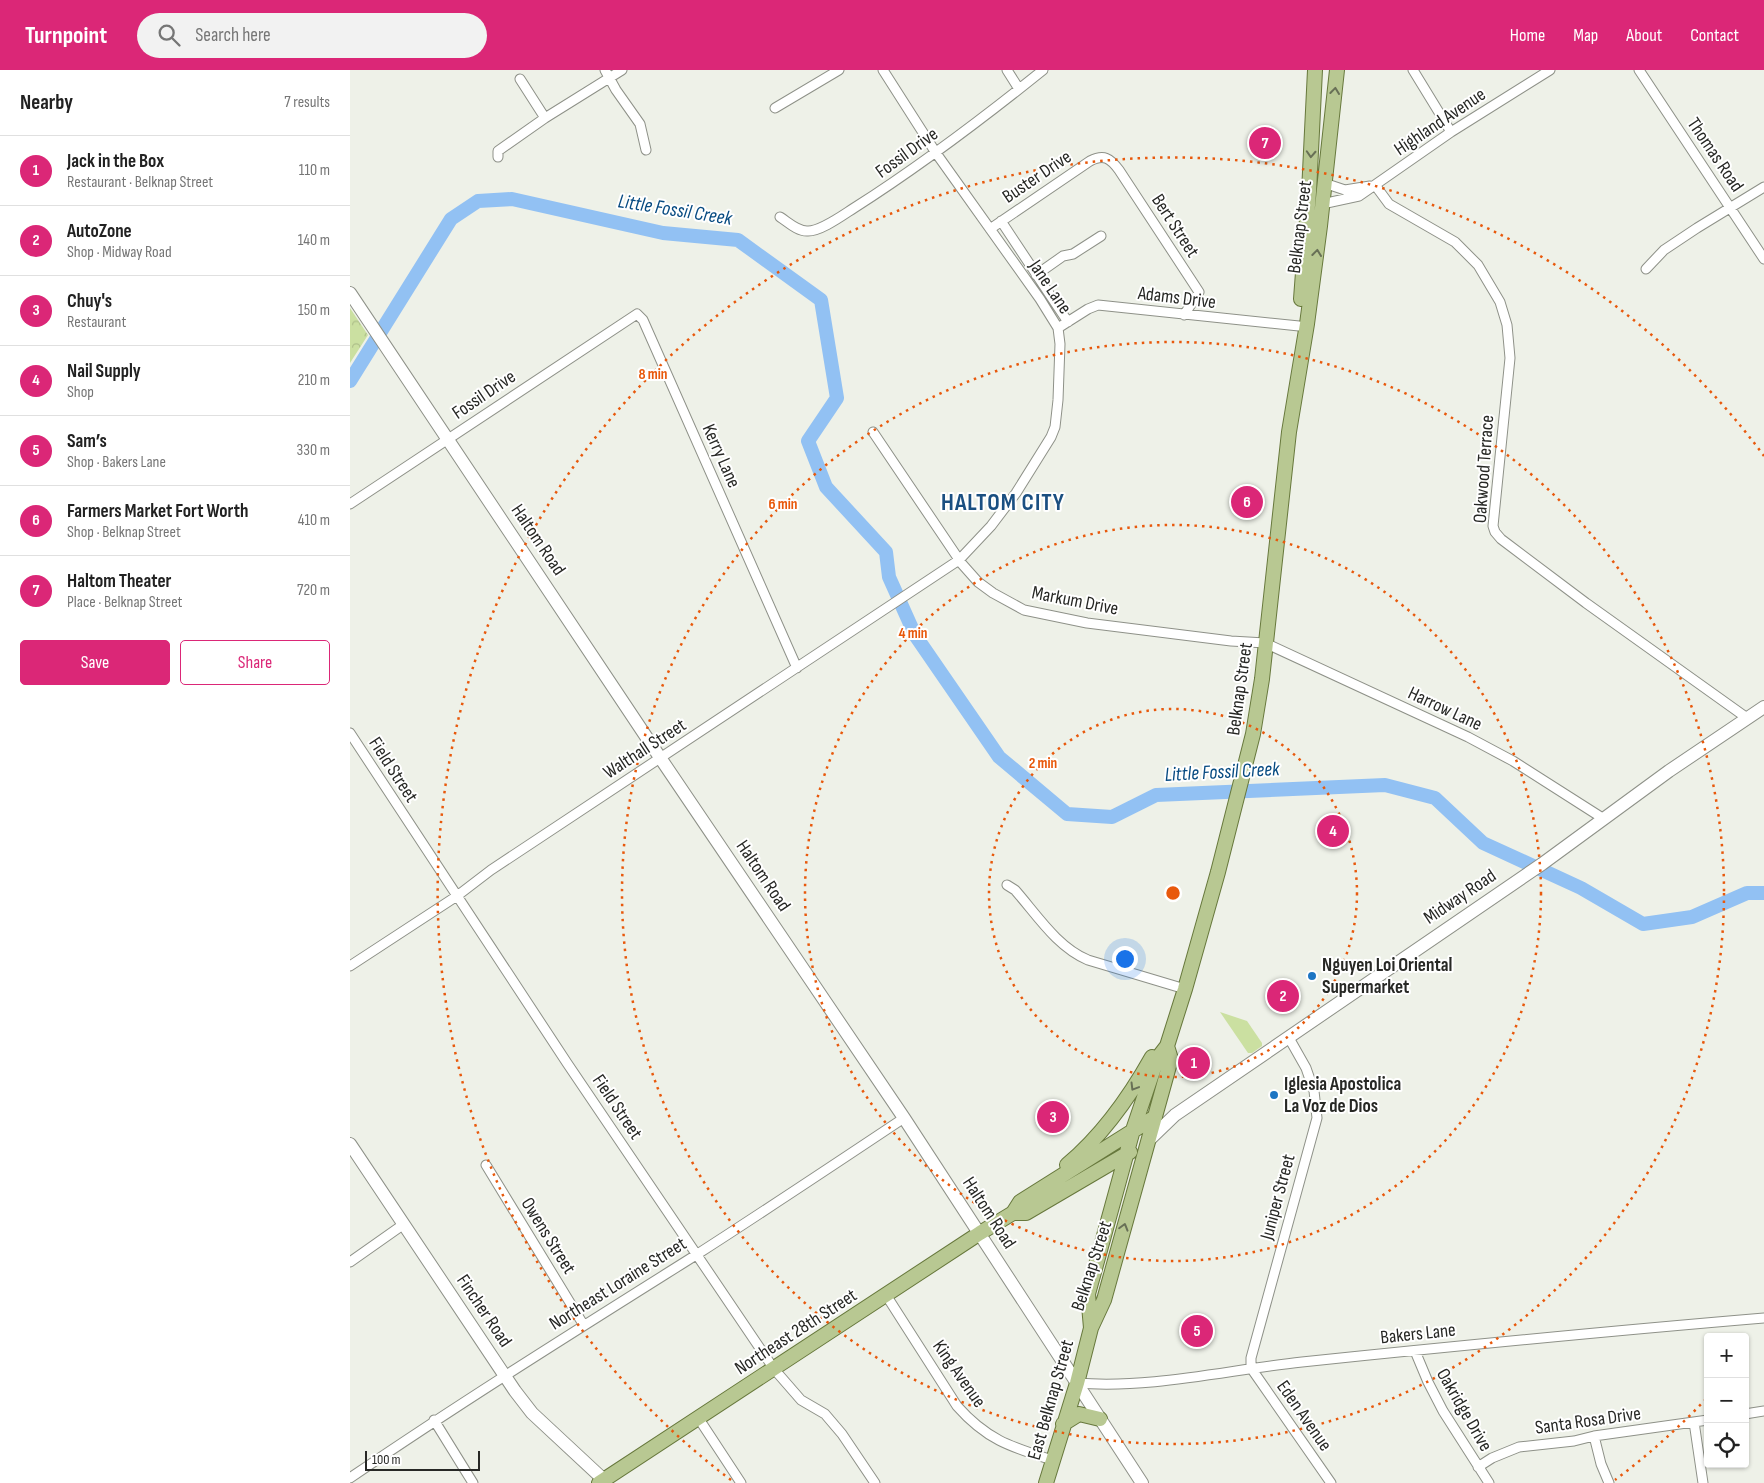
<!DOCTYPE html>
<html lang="en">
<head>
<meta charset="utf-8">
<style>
	:root { --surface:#fff; --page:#f2f2f2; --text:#222; --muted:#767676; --line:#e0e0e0; --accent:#db2777 }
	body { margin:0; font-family:"Sofia Sans Condensed",sans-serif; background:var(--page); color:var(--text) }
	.controls { position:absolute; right:15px; bottom:15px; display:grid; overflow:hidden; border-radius:5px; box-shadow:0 1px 4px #0004 }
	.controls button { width:45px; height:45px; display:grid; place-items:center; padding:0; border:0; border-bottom:1px solid var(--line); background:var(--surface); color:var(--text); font:25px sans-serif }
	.scale { position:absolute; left:15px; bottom:12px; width:115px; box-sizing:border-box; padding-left:5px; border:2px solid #272825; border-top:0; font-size:14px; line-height:18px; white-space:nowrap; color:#272825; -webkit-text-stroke:4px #fff; paint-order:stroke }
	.you { position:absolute; left:774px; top:888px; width:18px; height:18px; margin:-12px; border:4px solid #fff; border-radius:50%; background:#1a73e8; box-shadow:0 0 0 8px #1a73e833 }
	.badge { display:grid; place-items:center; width:32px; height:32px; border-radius:50%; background:var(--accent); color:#fff; font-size:16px; font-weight:700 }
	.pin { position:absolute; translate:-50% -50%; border:2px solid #fff; box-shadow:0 1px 5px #0006 }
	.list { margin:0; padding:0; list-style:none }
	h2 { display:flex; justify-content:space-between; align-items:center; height:65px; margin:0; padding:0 20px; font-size:21px }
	h2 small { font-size:16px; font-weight:400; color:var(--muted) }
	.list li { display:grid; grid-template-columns:32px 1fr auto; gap:15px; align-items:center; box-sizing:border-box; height:70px; padding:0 20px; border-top:1px solid var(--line) }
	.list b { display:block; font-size:19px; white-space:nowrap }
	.list p { margin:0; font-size:16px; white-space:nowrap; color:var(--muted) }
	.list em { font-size:16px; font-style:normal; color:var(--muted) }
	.actions { display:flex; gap:10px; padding:15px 20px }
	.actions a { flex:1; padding:11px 0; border:1px solid var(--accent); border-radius:5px; text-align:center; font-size:18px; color:var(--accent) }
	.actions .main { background:var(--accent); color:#fff }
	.icon { flex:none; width:28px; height:28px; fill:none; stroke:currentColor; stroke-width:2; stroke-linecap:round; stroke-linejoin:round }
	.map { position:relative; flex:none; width:1414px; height:1413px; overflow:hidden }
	header { display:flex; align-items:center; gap:30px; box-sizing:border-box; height:70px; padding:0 25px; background:var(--accent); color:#fff }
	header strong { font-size:24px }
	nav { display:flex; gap:28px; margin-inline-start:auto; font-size:18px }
	.search { width:350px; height:45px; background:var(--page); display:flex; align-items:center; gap:12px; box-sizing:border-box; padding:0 18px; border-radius:28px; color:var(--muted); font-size:19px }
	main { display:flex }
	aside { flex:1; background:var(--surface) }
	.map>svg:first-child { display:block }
	.grass { fill:#cbe0a1 }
	.park { fill:url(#park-crowns) }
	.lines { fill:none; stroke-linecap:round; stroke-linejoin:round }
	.river { stroke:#92c1f3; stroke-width:14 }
	.street-casing { stroke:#8e9188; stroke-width:11 }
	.secondary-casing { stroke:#8e9188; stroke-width:14 }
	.primary-casing { stroke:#67783c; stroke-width:16 }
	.street { stroke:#fff; stroke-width:9 }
	.secondary { stroke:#fff; stroke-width:12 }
	.primary { stroke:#b8c892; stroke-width:14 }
	.oneway { stroke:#687056 }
	.ring { fill:none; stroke:#e8590c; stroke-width:2.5; stroke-dasharray:2.5 5 }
	.poi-dot { fill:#1d75c3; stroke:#fff; stroke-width:2 }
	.labels { text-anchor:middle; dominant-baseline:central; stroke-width:4; stroke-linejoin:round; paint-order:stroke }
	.street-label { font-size:19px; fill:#272825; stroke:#fff }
	.poi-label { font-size:19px; font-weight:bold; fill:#272825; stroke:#fff; text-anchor:start }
	.water-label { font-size:20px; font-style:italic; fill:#064a81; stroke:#fff }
	.district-label { font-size:24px; font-weight:bold; letter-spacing:1px; fill:#1a4f81; stroke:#fff }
	.centre { fill:#e8590c; stroke:#fff; stroke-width:2.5 }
	.ring-label { font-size:15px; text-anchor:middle; font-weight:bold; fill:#e8590c; stroke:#fff; stroke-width:4; stroke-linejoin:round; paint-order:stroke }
</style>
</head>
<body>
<header>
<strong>Turnpoint</strong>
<div class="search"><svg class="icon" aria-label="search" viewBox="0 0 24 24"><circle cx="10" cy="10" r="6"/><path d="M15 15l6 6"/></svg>Search here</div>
<nav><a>Home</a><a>Map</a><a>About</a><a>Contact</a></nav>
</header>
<main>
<aside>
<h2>Nearby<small>7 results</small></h2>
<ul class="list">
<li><span class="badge">1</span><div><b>Jack in the Box</b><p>Restaurant · Belknap Street</p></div><em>110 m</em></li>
<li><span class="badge">2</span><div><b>AutoZone</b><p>Shop · Midway Road</p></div><em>140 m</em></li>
<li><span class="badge">3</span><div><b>Chuy's</b><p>Restaurant</p></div><em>150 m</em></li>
<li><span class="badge">4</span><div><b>Nail Supply</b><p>Shop</p></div><em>210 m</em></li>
<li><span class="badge">5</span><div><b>Sam’s</b><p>Shop · Bakers Lane</p></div><em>330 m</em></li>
<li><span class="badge">6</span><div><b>Farmers Market Fort Worth</b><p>Shop · Belknap Street</p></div><em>410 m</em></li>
<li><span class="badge">7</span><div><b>Haltom Theater</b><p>Place · Belknap Street</p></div><em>720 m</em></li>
</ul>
<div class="actions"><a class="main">Save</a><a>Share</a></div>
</aside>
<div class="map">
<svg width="1414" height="1413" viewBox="0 0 1414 1413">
	<defs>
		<pattern id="park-crowns" width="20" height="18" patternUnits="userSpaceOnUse" patternTransform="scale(1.25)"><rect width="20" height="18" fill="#cbe0a1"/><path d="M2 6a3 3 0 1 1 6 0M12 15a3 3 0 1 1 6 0" fill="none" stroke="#aec08a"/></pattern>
	</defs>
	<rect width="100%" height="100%" fill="#eef1e8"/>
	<path class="grass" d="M870 942 897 951 912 973V976L902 983H898Z"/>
	<path class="park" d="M0 238 18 265 0 293Z"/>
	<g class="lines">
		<path class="river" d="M0 311 101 149 128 131 162 129 313 163 388 170 471 230 487 328 458 371 476 417 536 482 539 507 565 565 649 687 717 744 762 747 806 725 1035 715 1085 728 1133 773 1231 818 1293 854 1342 847 1397 823H1414"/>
		<defs>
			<path id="street" d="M255 0 266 20 290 54 296 80
				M657 0 669 19
				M1063 0 1101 62
				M1289 0 1414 189
				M170 9 195 48
				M425 38 489 0
				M148 87V81L195 48 272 0
				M974 113 995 120 1020 116
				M1025 115 1039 134 1105 172 1128 195 1150 232 1157 255 1160 288 1143 456 1145 462 1151 469 1236 533 1397 648
				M972 134 1009 126 1101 62 1200 0
				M430 147C438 152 447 161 457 161 470 162 493 145 504 138 570 96 632 49 693 0
				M651 151 718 252
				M640 159 740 91C754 84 760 88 769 100L849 222 834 245
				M1296 199 1314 180 1347 158 1414 117
				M686 205 713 186 723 184 751 166
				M708 258 738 239 748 235 949 256
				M523 362 612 494 628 512 643 523 674 540 737 553 881 571 915 573 1118 667 1163 691 1254 749
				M0 434 287 244 293 250 447 598
				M0 663 217 993 424 1299 451 1330 475 1344 492 1364 525 1413
				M657 815 665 820C687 845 707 877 738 890L835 919
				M0 896 107 826 141 800 609 490 641 456 666 423 701 367 705 357 708 330 710 274 708 258 690 229 586 83 533 0
				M939 968 956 998 964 1021 967 1048 901 1288V1298L981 1413
				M136 1095 233 1254
				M0 1192 54 1154
				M536 1225 607 1336C637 1370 661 1377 702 1390
				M1065 1281 1078 1312 1093 1341 1139 1413
				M727 1313C801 1319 877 1300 952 1292 1106 1276 1260 1261 1414 1248
				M1395 1344 1414 1341
				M349 1349 391 1413
				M84 1350 123 1413
				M1344 1352 1353 1413
				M1244 1366 1251 1394 1259 1413
				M1128 1397 1142 1388 1169 1377 1224 1371 1244 1366 1358 1350
				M0 1408C113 1331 230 1258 346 1185 416 1140 485 1094 554 1048"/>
			<path id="secondary" d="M0 223 311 689 554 1048 792 1413
				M798 1071 825 1045 1192 794 1319 701 1414 637
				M0 1074 165 1321 182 1343 254 1410"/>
			<path id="primary" d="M951 229 959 122 965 0
				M717 1095C753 1065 779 1028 802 987
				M663 1143H676L780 1082
				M741 1258 738 1224 783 1060 807 989 817 976 835 919 868 802 903 664 912 609 939 362 957 254 970 156 987 0
				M713 1354 729 1344 750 1349
				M249 1413 630 1163 663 1143 670 1132 805 1047
				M696 1413 727 1313 741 1258 754 1230 821 989 817 976"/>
		</defs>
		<use href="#street" class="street-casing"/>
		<use href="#secondary" class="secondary-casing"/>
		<use href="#primary" class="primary-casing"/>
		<use href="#street" class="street"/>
		<use href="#secondary" class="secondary"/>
		<use href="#primary" class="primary"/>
	</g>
	<defs><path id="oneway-chevron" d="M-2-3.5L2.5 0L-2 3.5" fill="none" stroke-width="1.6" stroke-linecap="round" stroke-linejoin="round" transform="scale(1.25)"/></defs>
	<g class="oneway">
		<use href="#oneway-chevron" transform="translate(985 21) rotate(-83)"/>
		<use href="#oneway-chevron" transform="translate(961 84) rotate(93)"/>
		<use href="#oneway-chevron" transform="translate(967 183) rotate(-83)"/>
		<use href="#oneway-chevron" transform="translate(784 1017) rotate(121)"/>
		<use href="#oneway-chevron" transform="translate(774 1157) rotate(-74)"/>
	</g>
	<g class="ring">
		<circle cx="823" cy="823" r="184"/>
		<circle cx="823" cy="823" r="368"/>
		<circle cx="823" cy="823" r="551"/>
		<path d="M1356 1329A735 735 0 0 1 1265 1410M381 1410A735 735 0 1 1 1414 386"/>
	</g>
	<g class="poi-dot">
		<circle cx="962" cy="906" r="5"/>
		<circle cx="924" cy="1025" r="5"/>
	</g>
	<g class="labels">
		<g class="street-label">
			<text transform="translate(1090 52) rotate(-34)">Highland Avenue</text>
			<text transform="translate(557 83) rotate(-36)">Fossil Drive</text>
			<text transform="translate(1365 85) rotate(56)">Thomas Road</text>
			<text transform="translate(687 107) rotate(-34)">Buster Drive</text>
			<text transform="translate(825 156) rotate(57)">Bert Street</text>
			<text transform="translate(950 157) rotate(-83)">Belknap Street</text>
			<text transform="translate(700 217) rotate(56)">Jane Lane</text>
			<text transform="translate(827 228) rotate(7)">Adams Drive</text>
			<text transform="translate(134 325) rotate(-34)">Fossil Drive</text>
			<text transform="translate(371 386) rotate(66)">Kerry Lane</text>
			<text transform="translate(1134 399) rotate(-86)">Oakwood Terrace</text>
			<text transform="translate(188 470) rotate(56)">Haltom Road</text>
			<text transform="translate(725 531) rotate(11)">Markum Drive</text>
			<text transform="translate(890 619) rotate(-82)">Belknap Street</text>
			<text transform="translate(1095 639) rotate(25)">Harrow Lane</text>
			<text transform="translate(295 679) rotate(-33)">Walthall Street</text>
			<text transform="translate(43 700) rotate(57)">Field Street</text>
			<text transform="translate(413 806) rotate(56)">Haltom Road</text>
			<text transform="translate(1110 827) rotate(-34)">Midway Road</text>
			<text transform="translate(267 1037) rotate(56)">Field Street</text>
			<text transform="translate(928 1127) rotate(-75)">Juniper Street</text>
			<text transform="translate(639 1143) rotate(57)">Haltom Road</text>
			<text transform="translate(198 1166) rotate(58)">Owens Street</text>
			<text transform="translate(742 1196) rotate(-72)">Belknap Street</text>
			<text transform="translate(268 1214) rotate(-32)">Northeast Loraine Street</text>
			<text transform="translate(134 1241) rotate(56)">Fincher Road</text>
			<text transform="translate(446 1262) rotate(-33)">Northeast 28th Street</text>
			<text transform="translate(1068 1264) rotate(-6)">Bakers Lane</text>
			<text transform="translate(609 1304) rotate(55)">King Avenue</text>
			<text transform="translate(701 1330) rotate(-74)">East Belknap Street</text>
			<text transform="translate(1114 1340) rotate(60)">Oakridge Drive</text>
			<text transform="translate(954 1346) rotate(55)">Eden Avenue</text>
			<text transform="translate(1238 1351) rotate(-8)">Santa Rosa Drive</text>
		</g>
		<g class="poi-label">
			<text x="972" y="895">Nguyen Loi Oriental<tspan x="972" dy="22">Supermarket</tspan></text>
			<text x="934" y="1014">Iglesia Apostolica<tspan x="934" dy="22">La Voz de Dios</tspan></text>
		</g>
		<g class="water-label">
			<text transform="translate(325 140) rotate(9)">Little Fossil Creek</text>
			<text transform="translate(872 702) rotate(-3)">Little Fossil Creek</text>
		</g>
		<g class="district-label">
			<text x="653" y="432">HALTOM CITY</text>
		</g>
	</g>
	<circle cx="823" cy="823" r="8" class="centre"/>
	<g class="ring-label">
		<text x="303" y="309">8 min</text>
		<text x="433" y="439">6 min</text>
		<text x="563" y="568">4 min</text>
		<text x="693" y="698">2 min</text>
	</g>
</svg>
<div class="controls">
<button>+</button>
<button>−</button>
<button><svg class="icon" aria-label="locate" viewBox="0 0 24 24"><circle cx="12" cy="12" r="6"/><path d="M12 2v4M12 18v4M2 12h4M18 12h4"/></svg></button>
</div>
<div class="scale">100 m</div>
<div class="you"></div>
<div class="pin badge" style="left:844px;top:993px">1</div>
<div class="pin badge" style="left:933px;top:926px">2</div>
<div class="pin badge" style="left:703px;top:1047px">3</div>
<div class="pin badge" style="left:983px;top:761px">4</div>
<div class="pin badge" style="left:847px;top:1261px">5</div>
<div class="pin badge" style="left:897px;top:432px">6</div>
<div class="pin badge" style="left:915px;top:73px">7</div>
</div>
</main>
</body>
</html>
